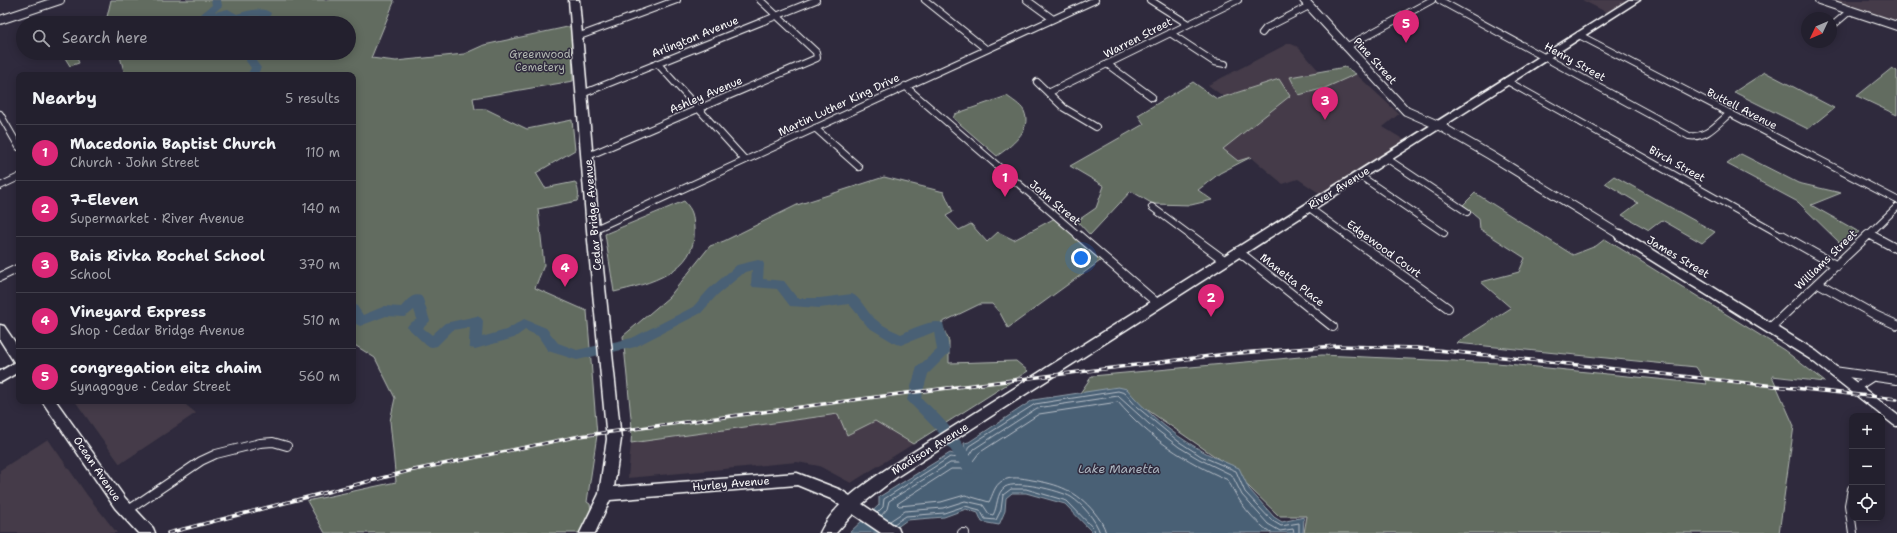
<!DOCTYPE html>
<html lang="en">
<head>
<meta charset="utf-8">
<style>
	:root { --surface:#23202e; --page:#2b2836; --text:#f1f3f6; --muted:#a3a3aa; --line:#403e4a; --accent:#db2777 }
	body { margin:0; font-family:"Shantell Sans",sans-serif; background:var(--page); color:var(--text) }
	.controls { position:absolute; right:12px; bottom:12px; display:grid; overflow:hidden; border-radius:8px; box-shadow:0 2px 10px #0003 }
	.controls button { width:36px; height:36px; display:grid; place-items:center; padding:0; border:0; border-bottom:1px solid var(--line); background:var(--surface); color:var(--text); font:20px sans-serif }
	.compass { position:absolute; left:1801px; top:12px; width:36px; height:36px; border-radius:50%; background:var(--surface); box-shadow:0 2px 10px #0003; rotate:226deg }
	.you { position:absolute; left:1081px; top:258px; width:14px; height:14px; margin:-10px; border:3px solid #fff; border-radius:50%; background:#1a73e8; box-shadow:0 0 0 6px #1a73e833 }
	.badge { display:grid; place-items:center; width:26px; height:26px; border-radius:50%; background:var(--accent); color:#fff; font-size:13px; font-weight:700 }
	.pin { position:absolute; translate:-50% -33px; filter:drop-shadow(0 1px 2px #0008) }
	.pin::after { content:''; position:absolute; top:21px; width:14px; height:12px; background:inherit; clip-path:polygon(0 0,100% 0,50% 100%) }
	.list { margin:0; padding:0; list-style:none }
	h2 { display:flex; justify-content:space-between; align-items:center; height:52px; margin:0; padding:0 16px; font-size:17px }
	h2 small { font-size:13px; font-weight:400; color:var(--muted) }
	.list li { display:grid; grid-template-columns:26px 1fr auto; gap:12px; align-items:center; box-sizing:border-box; height:56px; padding:0 16px; border-top:1px solid var(--line) }
	.list b { display:block; font-size:15px; white-space:nowrap }
	.list p { margin:0; font-size:13px; white-space:nowrap; color:var(--muted) }
	.list em { font-size:13px; font-style:normal; color:var(--muted) }
	.icon { flex:none; width:22px; height:22px; fill:none; stroke:currentColor; stroke-width:2; stroke-linecap:round; stroke-linejoin:round }
	.map { position:relative; flex:none; width:1897px; height:533px; overflow:hidden }
	.search { position:absolute; background:var(--surface); box-shadow:0 2px 10px #0003; left:16px; top:16px; width:340px; height:44px; display:flex; align-items:center; gap:10px; box-sizing:border-box; padding:0 14px; border-radius:22px; color:var(--muted); font-size:15px }
	.panel { position:absolute; background:var(--surface); box-shadow:0 2px 10px #0003; left:16px; top:72px; width:340px; height:332px; border-radius:8px }
	.map>svg:first-child { display:block }
	.built { fill:#443b48 }
	.green { fill:#626c61; stroke:#b0b6b0 }
	.water { fill:#4a6075; stroke:#92a0ac }
	.lines { fill:none; stroke-linecap:round; stroke-linejoin:round }
	.shore { stroke:#b7bfc8; stroke-width:1 }
	.river { fill:#4a6075; fill-rule:evenodd }
	.minor-far1-casing { stroke:#fff; stroke-width:8 }
	.minor-casing { stroke:#fff; stroke-width:10 }
	.tertiary-far1-casing { stroke:#fff; stroke-width:10 }
	.tertiary-casing { stroke:#fff; stroke-width:13 }
	.primary-casing { stroke:#fff; stroke-width:3 }
	.trunk-casing { stroke:#fff; stroke-width:3 }
	.minor-far1 { stroke:#2f2a3d; stroke-width:6 }
	.minor { stroke:#2f2a3d; stroke-width:8 }
	.tertiary-far1 { stroke:#2f2a3d; stroke-width:8 }
	.tertiary { stroke:#2f2a3d; stroke-width:10 }
	.primary { fill:#2f2a3d; fill-rule:evenodd }
	.trunk { fill:#2f2a3d; fill-rule:evenodd }
	.rail-casing { stroke:#fff; stroke-width:3.5 }
	.rail { stroke:#2f2a3d; stroke-width:2; stroke-dasharray:6; stroke-linecap:butt }
	.labels { text-anchor:middle; dominant-baseline:central; stroke-width:3; stroke-linejoin:round; paint-order:stroke }
	.street-label { font-size:11px; fill:#fff; stroke:#2f2a3d }
	.park-label { font-size:11px; fill:#b0b6b0; stroke:#2f2a3d }
	.water-label { font-size:12px; font-style:italic; fill:#aeb7c1; stroke:#2f2a3d }
</style>
</head>
<body>
<div class="map">
<svg width="1897" height="533" viewBox="0 0 1897 533">
	<rect width="100%" height="100%" fill="#2f2a3d"/>
	<filter id="ink" filterUnits="userSpaceOnUse"><feTurbulence type="fractalNoise" baseFrequency=".025" numOctaves="2"/><feDisplacementMap in="SourceGraphic" scale="8" xChannelSelector="R" yChannelSelector="G"/><feConvolveMatrix kernelMatrix="1 2 1 2 8 2 1 2 1" color-interpolation-filters="sRGB"/></filter>
	<g filter="url(#ink)">
		<path class="built" d="M1582 0H1632L1610 14Z
			M1829 0H1897V22Z
			M1289 43 1298 47 1320 72 1290 77 1325 88 1356 74 1399 114 1383 127 1406 141 1322 195 1298 179 1283 184 1251 157 1238 161 1223 149 1290 96 1279 79 1224 97 1208 85Z
			M75 401H181L196 413 120 464Z
			M839 414 847 435 875 421 913 444 851 483 819 466 797 462 628 478 631 443Z
			M48 439 87 495 117 533H0V470Z"/>
		<path class="green" d="M111 0H393L394 2 371 58 396 61 464 54 484 45 572 26 573 81 473 98 475 109H486L527 129 572 120 575 150 536 173 545 188 575 182C578 187 580 196 577 201L538 209 544 265 535 288 587 311 597 435 587 502 590 504 595 533H325L307 501 396 482 390 421 395 398 375 358 353 344V75H125L119 53H349V23H91L107 17Z
			M62 53H90L77 58 79 63 70 66Z
			M1345 67 1356 74 1325 88 1299 95 1290 77Z
			M1892 68 1897 71V115L1857 96Z
			M1765 72 1834 108 1808 129 1734 92Z
			M1279 79 1290 96 1223 149 1238 161 1251 157 1220 173 1198 190 1212 200 1191 205 1153 204 1131 191 1090 235 1077 221 1096 208 1104 186 1070 166 1144 124 1138 115 1193 82 1217 99Z
			M1007 96C1012 100 1021 105 1024 111 1033 130 1010 147 997 156L953 118 955 114Z
			M1741 154 1798 183 1841 193 1811 205 1859 232 1842 245 1798 202 1727 164Z
			M1614 176 1715 232 1702 243 1662 220 1649 230 1622 215 1638 203 1605 183Z
			M884 177 944 192 953 212 946 216 959 230 971 224 987 242 998 232 1014 240 1057 217 1107 256 1008 328 1000 313 992 304H980L941 323 949 341V363L1016 361 1028 371 913 444 875 421 847 435 838 414 631 443 632 428 623 336 669 297 710 246 724 241 797 205Z
			M1475 193 1573 255 1596 246 1605 239 1784 350 1825 382 1772 376 1794 426 1779 533H1304L1307 516H1279L1223 462 1123 393H1080L1092 376 1322 355 1497 363 1707 384 1696 367 1456 343 1511 308 1481 282 1519 272 1525 258 1480 229 1479 218 1463 205Z
			M684 201C693 211 693 214 694 228 698 272 648 284 614 292L605 234Z"/>
		<path class="water" d="M1118 387 1127 389C1157 425 1195 451 1239 468L1249 489 1274 517 1282 522 1304 517 1303 533H1093L1065 504 1026 493H1012L1006 498 1005 511 999 525 982 522 978 513 966 509 944 517 907 520 889 533H849L879 505V497L950 453C957 455 960 455 965 449L964 443 969 442 1033 400Z"/>
		<g class="lines">
			<path class="shore" d="M877 513 883 507 884 499 950 457C960 459 966 456 969 446L1035 404 1118 391 1125 393 1137 407 1178 441 1201 456 1236 471 1245 492 1271 520 1281 526 1299 523V533
				M881 516 887 509 889 501 950 463H960L967 460 974 449 1037 408 1118 396 1149 424 1179 447 1199 459 1232 475 1242 495 1268 524 1280 531 1293 529 1294 533
				M890 521 905 511 943 508 965 501 983 505 989 514 993 515C998 507 996 493 1005 487 1016 480 1059 490 1071 497 1082 504 1096 520 1100 533
				M894 524 906 516 944 513 965 506 980 510 985 519 996 520 1001 510 1003 495 1011 489H1026L1067 501 1094 529 1095 533
				M1106 533C1104 525 1099 518 1094 512 1077 491 1058 484 1032 480 1022 478 1011 476 1002 481 994 486 993 495 989 502L965 495 941 502 899 506 897 504 951 469H962L970 465 979 453 1039 414 1118 402C1149 438 1185 461 1228 480 1238 501 1252 520 1271 533"/>
			<path class="river" d="M211 0H221L222 6 215 12 228 9 237 14C246 11 263 6 271 13L267 23H257L260 16H252L236 21 226 15 207 20 201 18V14L212 5Z
				M246 53H256V61L261 68 257 75H247L251 68 246 61Z
				M758 260 762 261 764 264 763 279 784 281 797 298H820L852 294C860 297 865 309 871 315 879 324 890 329 901 334 912 329 931 319 943 323L950 352 928 374 921 398C943 417 961 438 975 464L977 468 975 472 970 474 965 472 941 435 907 400 917 367 937 350 934 332 901 345 896 344 868 327 849 304 820 308 790 306 777 289 753 287 751 284 752 270 745 272 717 295 701 313 635 347 577 360 548 351 538 336 525 330 514 338 475 349 470 348 469 344 470 327 453 330 437 346 432 347 427 346 407 327 409 324 417 319 414 310 408 315 404 317 386 316 360 326 356 324 353 320V304L357 306 363 315 385 306 401 307C407 301 412 293 421 296L423 299 430 321 423 328 432 335 445 323 477 316 481 318 483 321 482 337 506 330 524 319 546 328 558 343 577 350 632 338 693 307 709 289 737 265Z"/>
			<defs>
				<path id="minor-far1" d="M925 0 986 49
					M1027 0 1053 19
					M1150 0 1188 24
					M1439 0 1689 136C1706 139 1717 124 1729 114
					M1831 27 1851 10
					M1170 33 1214 62 1225 64
					M1262 33 1266 28 1309 6
					M1579 35 1897 200
					M577 37 677 0
					M1346 47 1432 0
					M657 63 745 160
					M1107 64 1152 97
					M1507 81 1783 236
					M1037 82 1064 108 1096 127
					M905 86 1079 236
					M1048 93 1238 0
					M582 94 816 0
					M0 114 19 147
					M815 128 859 167
					M588 156 817 58 816 52 760 0
					M1386 158 1467 212
					M1359 175 1444 233
					M0 186 19 177
					M1152 207 1191 236
					M1308 207 1348 236
					M593 230 1095 0
					M1869 234 1873 236
					M1867 236 1897 207"/>
				<path id="minor" d="M1078 235 1157 303
					M1190 235 1224 260
					M1347 235 1448 308
					M1782 235 1837 266
					M1871 235 1897 249
					M1238 251 1333 327
					M0 277 19 268
					M1818 283 1877 316 1897 325
					M1770 328 1868 235
					M1834 371 1897 380
					M1855 388 1872 377
					M1852 489 1849 505 1853 533
					M127 511 201 461 216 454 260 443 273 442 287 446
					M962 533H965"/>
				<path id="tertiary-far1" d="M1304 0 1406 111 1438 125 1490 155 1622 236
					M1819 0 1897 26
					M0 20 60 0"/>
				<path id="tertiary" d="M1620 235 1813 355 1897 421
					M0 377 19 366"/>
				<path id="primary" d="M569 0H579L599 230 621 439 614 487 797 473 841 490 898 528 900 533H881L831 499 797 485 610 500 595 533H580L599 494 607 439 587 230Z
					M0 325 4 326 19 348V363L14 362 0 340Z
					M42 401H56L125 498 153 528 155 533H138L115 508Z"/>
				<path id="trunk" d="M1629 0H1640L898 476 862 504 836 533H820C833 505 863 485 888 468Z"/>
			</defs>
			<use href="#minor-far1" class="minor-far1-casing"/>
			<use href="#minor" class="minor-casing"/>
			<use href="#tertiary-far1" class="tertiary-far1-casing"/>
			<use href="#tertiary" class="tertiary-casing"/>
			<use href="#primary" class="primary-casing"/>
			<use href="#trunk" class="trunk-casing"/>
			<use href="#minor-far1" class="minor-far1"/>
			<use href="#minor" class="minor"/>
			<use href="#tertiary-far1" class="tertiary-far1"/>
			<use href="#tertiary" class="tertiary"/>
			<use href="#primary" class="primary"/>
			<use href="#trunk" class="trunk"/>
			<defs>
				<path id="rail" d="M168 533 409 471 580 436 899 394 1227 354 1337 346 1418 348 1897 399"/>
			</defs>
			<use href="#rail" class="rail-casing"/>
			<use href="#rail" class="rail"/>
		</g>
	</g>
	<g class="labels">
		<g class="street-label">
			<text transform="translate(695 37) rotate(-22)">Arlington Avenue</text>
			<text transform="translate(1138 38) rotate(-27)">Warren Street</text>
			<text transform="translate(1375 61) rotate(48)">Pine Street</text>
			<text transform="translate(1575 62) rotate(29)">Henry Street</text>
			<text transform="translate(706 95) rotate(-23)">Ashley Avenue</text>
			<text transform="translate(839 105) rotate(-25)">Martin Luther King Drive</text>
			<text transform="translate(1742 109) rotate(27)">Buttell Avenue</text>
			<text transform="translate(1677 164) rotate(29)">Birch Street</text>
			<text transform="translate(1339 188) rotate(-32)">River Avenue</text>
			<text transform="translate(1055 203) rotate(40)">John Street</text>
			<text transform="translate(593 215) rotate(-95)">Cedar Bridge Avenue</text>
			<text transform="translate(1384 249) rotate(36)">Edgewood Court</text>
			<text transform="translate(1678 257) rotate(31)">James Street</text>
			<text transform="translate(1826 260) rotate(-44)">Williams Street</text>
			<text transform="translate(1292 280) rotate(38)">Manetta Place</text>
			<text transform="translate(930 449) rotate(-32)">Madison Avenue</text>
			<text transform="translate(97 469) rotate(56)">Ocean Avenue</text>
			<text transform="translate(731 484) rotate(-5)">Hurley Avenue</text>
		</g>
		<g class="park-label">
			<text x="540" y="54">Greenwood<tspan x="540" dy="13">Cemetery</tspan></text>
		</g>
		<g class="water-label">
			<text x="1119" y="469">Lake Manetta</text>
		</g>
	</g>
</svg>
<div class="controls">
<button>+</button>
<button>−</button>
<button><svg class="icon" aria-label="locate" viewBox="0 0 24 24"><circle cx="12" cy="12" r="6"/><path d="M12 2v4M12 18v4M2 12h4M18 12h4"/></svg></button>
</div>
<svg class="compass" viewBox="-18 -18 36 36"><path d="M0-13l5 13h-10z" fill="#e53935"/><path d="M0 13l5-13h-10z" fill="#a3a3aa"/></svg>
<div class="you"></div>
<div class="pin badge" style="left:1005px;top:197px">1</div>
<div class="pin badge" style="left:1211px;top:317px">2</div>
<div class="pin badge" style="left:1325px;top:120px">3</div>
<div class="pin badge" style="left:565px;top:287px">4</div>
<div class="pin badge" style="left:1406px;top:43px">5</div>
<div class="search"><svg class="icon" aria-label="search" viewBox="0 0 24 24"><circle cx="10" cy="10" r="6"/><path d="M15 15l6 6"/></svg>Search here</div>
<section class="panel">
<h2>Nearby<small>5 results</small></h2>
<ul class="list">
<li><span class="badge">1</span><div><b>Macedonia Baptist Church</b><p>Church · John Street</p></div><em>110 m</em></li>
<li><span class="badge">2</span><div><b>7-Eleven</b><p>Supermarket · River Avenue</p></div><em>140 m</em></li>
<li><span class="badge">3</span><div><b>Bais Rivka Rochel School</b><p>School</p></div><em>370 m</em></li>
<li><span class="badge">4</span><div><b>Vineyard Express</b><p>Shop · Cedar Bridge Avenue</p></div><em>510 m</em></li>
<li><span class="badge">5</span><div><b>congregation eitz chaim</b><p>Synagogue · Cedar Street</p></div><em>560 m</em></li>
</ul>
</section>
</div>
</body>
</html>
